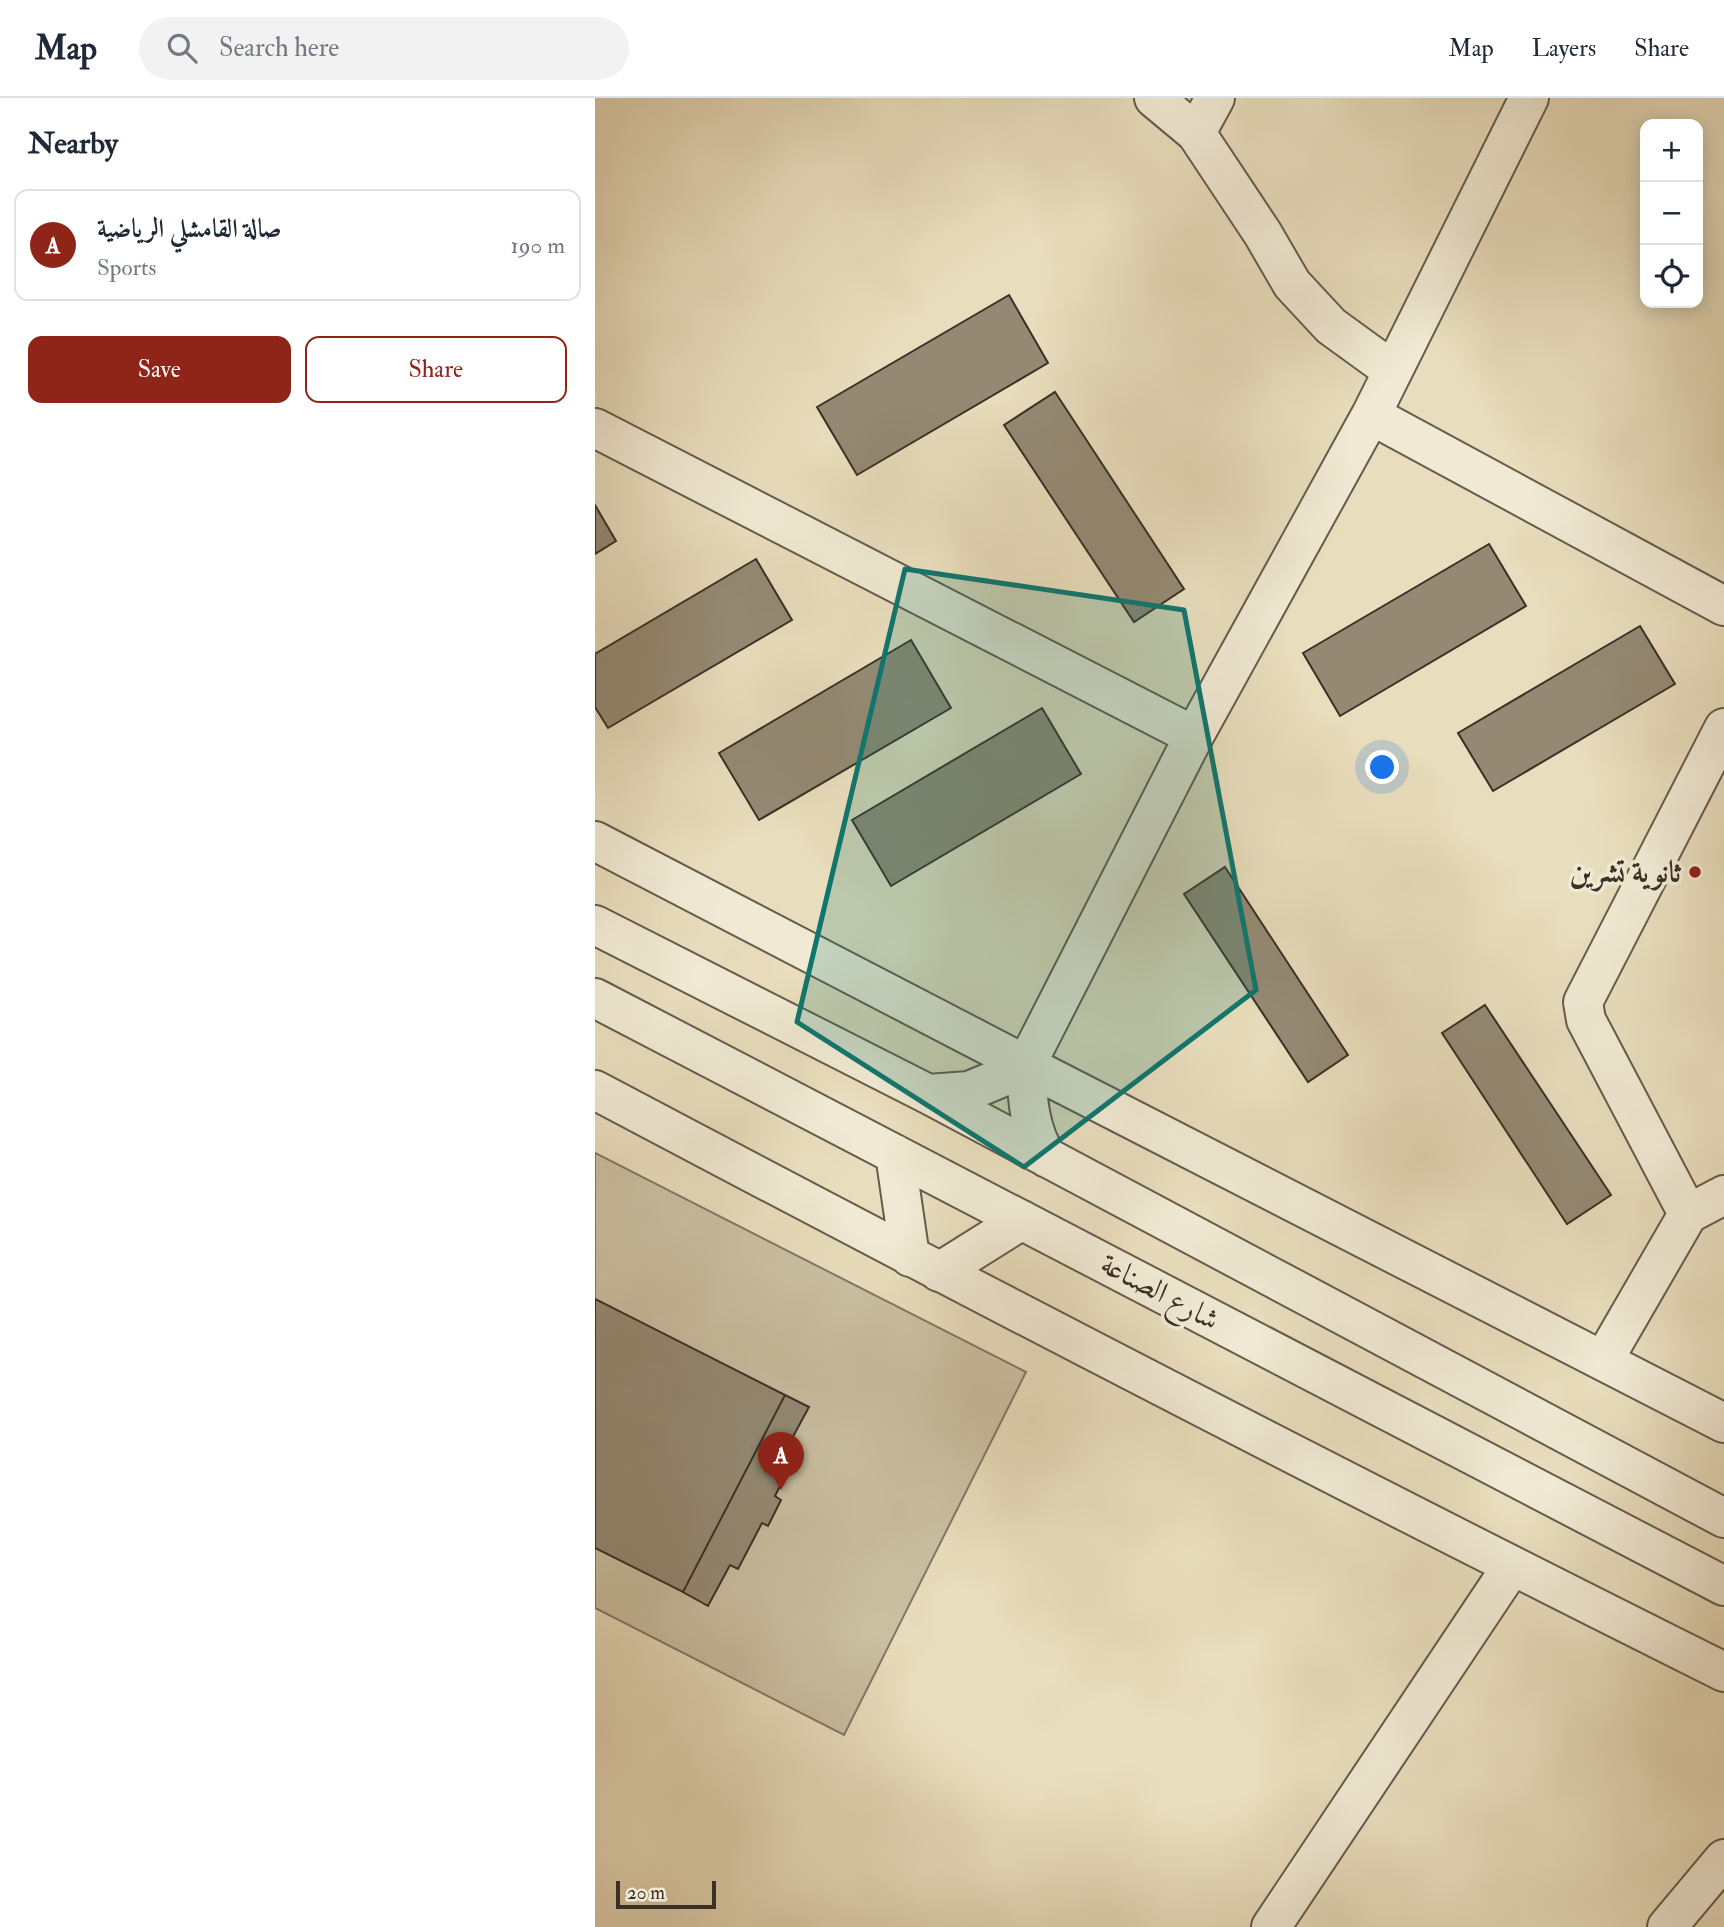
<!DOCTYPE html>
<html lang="en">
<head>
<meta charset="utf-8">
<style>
	:root { --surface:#fff; --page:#f2f2f3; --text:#1f2937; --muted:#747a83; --line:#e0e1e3; --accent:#8f2418 }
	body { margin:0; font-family:"IM FELL Double Pica",Amiri,serif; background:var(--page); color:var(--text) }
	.controls { position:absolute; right:21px; top:21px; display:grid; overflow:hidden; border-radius:14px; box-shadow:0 4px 18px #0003 }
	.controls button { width:63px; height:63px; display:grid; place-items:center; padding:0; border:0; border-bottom:2px solid var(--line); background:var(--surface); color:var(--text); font:35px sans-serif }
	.scale { position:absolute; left:21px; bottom:18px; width:100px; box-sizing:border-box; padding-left:7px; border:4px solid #3a3026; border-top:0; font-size:19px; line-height:24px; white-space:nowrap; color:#3a3026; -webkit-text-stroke:5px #f0e9d3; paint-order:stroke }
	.you { position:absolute; left:788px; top:670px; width:24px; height:24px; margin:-18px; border:5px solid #fff; border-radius:50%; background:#1a73e8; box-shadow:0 0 0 10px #1a73e833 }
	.badge { display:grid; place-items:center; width:46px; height:46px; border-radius:50%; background:var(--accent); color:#fff; font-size:23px; font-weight:700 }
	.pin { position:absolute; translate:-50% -58px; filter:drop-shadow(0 2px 4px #0008) }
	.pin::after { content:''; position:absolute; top:37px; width:24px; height:21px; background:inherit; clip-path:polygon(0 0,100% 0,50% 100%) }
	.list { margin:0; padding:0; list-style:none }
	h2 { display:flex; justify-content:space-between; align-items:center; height:91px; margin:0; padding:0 28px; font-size:30px }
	h2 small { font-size:23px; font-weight:400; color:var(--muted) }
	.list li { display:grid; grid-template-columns:46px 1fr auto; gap:21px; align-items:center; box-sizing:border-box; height:112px; margin:0 14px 14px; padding:0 14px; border:2px solid var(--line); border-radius:14px }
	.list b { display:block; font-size:26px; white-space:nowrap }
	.list p { margin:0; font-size:23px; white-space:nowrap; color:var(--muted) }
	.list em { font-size:23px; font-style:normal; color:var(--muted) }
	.actions { display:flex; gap:14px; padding:21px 28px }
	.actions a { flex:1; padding:16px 0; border:2px solid var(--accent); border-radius:14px; text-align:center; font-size:24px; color:var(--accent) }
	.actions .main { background:var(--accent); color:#fff }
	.icon { flex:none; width:38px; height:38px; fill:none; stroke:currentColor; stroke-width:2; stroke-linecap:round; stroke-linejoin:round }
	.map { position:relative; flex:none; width:1129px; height:1829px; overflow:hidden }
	header { display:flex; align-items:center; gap:42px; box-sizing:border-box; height:98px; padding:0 35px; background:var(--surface); border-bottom:2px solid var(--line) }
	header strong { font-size:33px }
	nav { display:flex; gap:38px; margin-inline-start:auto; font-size:24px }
	.search { width:490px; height:63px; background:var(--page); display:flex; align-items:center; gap:18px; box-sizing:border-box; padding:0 24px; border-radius:38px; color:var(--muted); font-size:26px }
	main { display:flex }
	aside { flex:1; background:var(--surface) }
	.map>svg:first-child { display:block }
	.green { fill:#cac0a2; stroke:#827864; stroke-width:2 }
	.building { fill:#948a74; stroke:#3a3026; stroke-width:2 }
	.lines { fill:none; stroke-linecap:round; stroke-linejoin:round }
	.minor-casing { stroke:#665b4c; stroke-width:42 }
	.minor { stroke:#f0e9d3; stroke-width:38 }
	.marked { fill:#0f766e; fill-opacity:0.2; stroke:#0f766e; stroke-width:5; stroke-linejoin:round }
	.poi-dot { fill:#8f2418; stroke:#f0e9d3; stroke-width:2.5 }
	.labels { text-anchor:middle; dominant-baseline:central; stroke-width:7; stroke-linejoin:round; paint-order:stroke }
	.poi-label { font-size:30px; font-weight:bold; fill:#3a3026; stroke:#f0e9d3; text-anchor:end }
	.street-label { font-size:30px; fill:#3a3026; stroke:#f0e9d3 }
</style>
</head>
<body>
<header>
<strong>Map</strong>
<div class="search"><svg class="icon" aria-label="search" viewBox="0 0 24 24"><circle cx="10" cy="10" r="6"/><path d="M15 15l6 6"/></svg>Search here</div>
<nav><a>Map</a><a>Layers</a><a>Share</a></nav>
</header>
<main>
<aside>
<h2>Nearby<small></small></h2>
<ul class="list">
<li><span class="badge">A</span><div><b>صالة القامشلي الرياضية</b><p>Sports</p></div><em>190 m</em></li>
</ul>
<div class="actions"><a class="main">Save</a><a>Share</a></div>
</aside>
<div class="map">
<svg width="1129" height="1829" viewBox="0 0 1129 1829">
	<rect width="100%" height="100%" fill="#e8ddbc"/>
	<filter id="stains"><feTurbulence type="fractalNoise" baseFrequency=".00286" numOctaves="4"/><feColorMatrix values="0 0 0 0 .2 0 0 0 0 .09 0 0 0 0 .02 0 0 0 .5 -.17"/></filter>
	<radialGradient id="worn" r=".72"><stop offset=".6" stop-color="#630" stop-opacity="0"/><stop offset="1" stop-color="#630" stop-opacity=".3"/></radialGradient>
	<path class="green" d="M0 1055 431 1274 249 1637 0 1510Z"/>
	<path class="building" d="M414 197 453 265 262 377 222 309Z
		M460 294 589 491 539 524 409 327Z
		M0 407 21 443 0 456Z
		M894 446 931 508 745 618 708 555Z
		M161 461 197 522 13 630 0 609V556Z
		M1045 528 1080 586 898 693 863 635Z
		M316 542 356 610 164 722 124 655Z
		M447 610 486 676 296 788 257 722Z
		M630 769 753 957 713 984 589 796Z
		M890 907 1016 1097 972 1126 847 935Z
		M0 1201 190 1297 88 1494 0 1450Z
		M190 1297 214 1309 194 1346 204 1351 180 1398 186 1402 173 1428 167 1425 143 1471 135 1467 113 1508 88 1494Z"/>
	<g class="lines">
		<defs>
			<path id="minor" d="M559 0 601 35 668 136 697 186 736 228 798 273
				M601 35 620 0
				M776 317 1129 508
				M0 330 599 638
				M0 743 431 967 1129 1325
				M0 827 333 996 1129 1420
				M0 900 1129 1488
				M0 992C374 1190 750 1385 1129 1574
				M333 996 374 993 403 981 431 967
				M300 1056 315 1159
				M452 1060C434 1032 432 999 431 967L599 638 776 317 934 0
				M1093 1116 1129 1097
				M344 1174 427 1122
				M1008 1263 1093 1116 991 922 988 904 1129 630
				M676 1829 917 1468
				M1072 1829 1129 1761"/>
		</defs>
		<use href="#minor" class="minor-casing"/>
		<use href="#minor" class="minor"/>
	</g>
	<path class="marked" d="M310 471 589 512 661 892 429 1069 202 924Z"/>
	<circle class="poi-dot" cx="1100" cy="774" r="7"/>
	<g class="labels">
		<g class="poi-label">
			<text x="1086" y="774">ثانوية تشرين</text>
		</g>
		<g class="street-label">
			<text transform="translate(565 1194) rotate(28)">شارع الصناعة</text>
		</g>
	</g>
	<rect width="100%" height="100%" filter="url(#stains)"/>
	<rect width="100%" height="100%" fill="url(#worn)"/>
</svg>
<div class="controls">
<button>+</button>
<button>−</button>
<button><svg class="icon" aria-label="locate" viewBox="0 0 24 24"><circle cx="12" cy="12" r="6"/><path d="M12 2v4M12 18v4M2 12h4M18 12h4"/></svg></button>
</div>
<div class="scale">20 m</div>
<div class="you"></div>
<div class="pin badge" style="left:186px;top:1392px">A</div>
</div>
</main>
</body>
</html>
